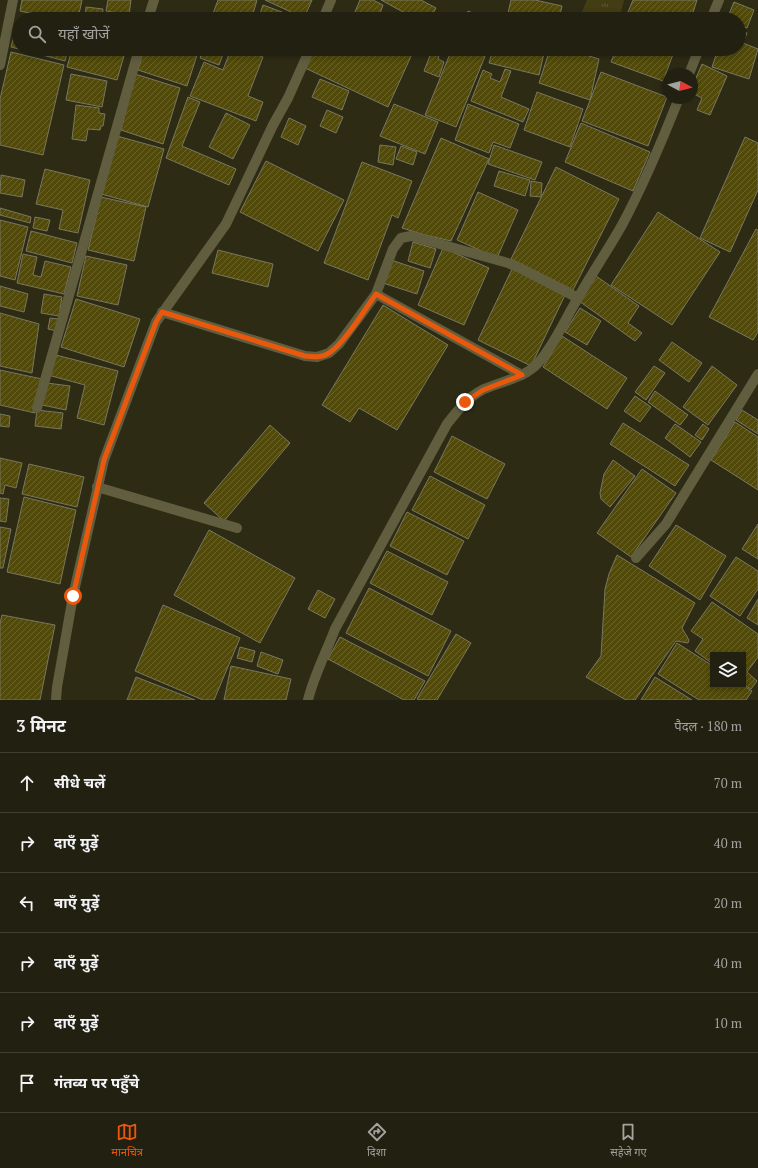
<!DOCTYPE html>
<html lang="hi">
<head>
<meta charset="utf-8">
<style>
	:root { --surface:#222010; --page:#2e2d1e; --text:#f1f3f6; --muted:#a2a39f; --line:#3f3e30; --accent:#ea580c }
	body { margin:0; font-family:"PT Serif","Noto Sans Devanagari",serif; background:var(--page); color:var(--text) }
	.controls { position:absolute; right:12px; bottom:12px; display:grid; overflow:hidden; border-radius:0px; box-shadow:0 2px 6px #0003 }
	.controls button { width:36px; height:36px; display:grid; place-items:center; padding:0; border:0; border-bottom:1px solid var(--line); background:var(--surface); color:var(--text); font:20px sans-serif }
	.compass { position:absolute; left:662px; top:68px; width:36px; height:36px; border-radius:50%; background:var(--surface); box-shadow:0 2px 6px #0003; rotate:97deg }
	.stop { position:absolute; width:12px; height:12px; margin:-9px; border:3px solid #ea580c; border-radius:50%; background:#fff }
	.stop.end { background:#ea580c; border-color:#fff; box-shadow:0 1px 4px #0008 }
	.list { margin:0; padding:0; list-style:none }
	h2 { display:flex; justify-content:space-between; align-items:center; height:52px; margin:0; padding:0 16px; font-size:17px }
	h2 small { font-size:13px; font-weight:400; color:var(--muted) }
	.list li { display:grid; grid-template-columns:26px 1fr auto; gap:12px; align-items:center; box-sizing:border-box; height:60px; padding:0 16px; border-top:1px solid var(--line) }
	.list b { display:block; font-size:15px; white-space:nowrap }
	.list em { font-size:13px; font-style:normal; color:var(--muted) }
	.icon { flex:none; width:22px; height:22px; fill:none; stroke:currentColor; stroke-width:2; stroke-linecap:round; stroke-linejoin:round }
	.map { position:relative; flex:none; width:758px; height:700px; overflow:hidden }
	.search { position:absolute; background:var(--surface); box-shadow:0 2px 6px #0003; left:12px; right:12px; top:12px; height:44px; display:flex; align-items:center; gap:10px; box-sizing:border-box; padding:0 14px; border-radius:22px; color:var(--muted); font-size:15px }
	.sheet { height:412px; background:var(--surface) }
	nav { display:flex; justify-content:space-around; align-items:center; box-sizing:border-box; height:56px; border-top:1px solid var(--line); background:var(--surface); font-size:11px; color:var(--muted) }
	nav a { display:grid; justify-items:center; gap:2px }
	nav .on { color:var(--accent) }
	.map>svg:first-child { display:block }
	.park { fill:url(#park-tufts) }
	.building { fill:url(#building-hatch); stroke:#79775f }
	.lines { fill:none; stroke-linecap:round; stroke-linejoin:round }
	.minor { stroke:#615e40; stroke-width:10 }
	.route { stroke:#ea580c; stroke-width:5 }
</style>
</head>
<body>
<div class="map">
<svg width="758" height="700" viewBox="0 0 758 700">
	<defs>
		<pattern id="park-tufts" width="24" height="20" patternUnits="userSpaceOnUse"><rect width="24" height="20" fill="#423d13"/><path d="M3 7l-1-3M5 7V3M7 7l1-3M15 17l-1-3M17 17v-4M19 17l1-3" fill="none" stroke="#5c5834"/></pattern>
		<pattern id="building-hatch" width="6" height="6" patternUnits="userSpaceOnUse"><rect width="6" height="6" fill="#514a0a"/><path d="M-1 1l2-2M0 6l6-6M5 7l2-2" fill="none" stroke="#69632c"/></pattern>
	</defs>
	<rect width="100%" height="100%" fill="#2e2b15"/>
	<path class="park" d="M587 0H624L619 19H579Z"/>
	<path class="building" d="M22 0H82L78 19H59L20 11Z
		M108 0H131L129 15 106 11Z
		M218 0H257L252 17 240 13 238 19H211Z
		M265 0H312L304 18Z
		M360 0H373L383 5 378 19H352Z
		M381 0H421L436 8 430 19H416Z
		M511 0H535L562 6 559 19H529V18L508 13Z
		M633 0H697L691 19H625Z
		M734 2 754 10 747 28 739 25V19H727Z
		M263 5 282 12 280 19H258Z
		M86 7 103 9 102 19H85Z
		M468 11 488 19H464Z
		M116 15 127 17V19H115Z
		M19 19V49L11 47Z
		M739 31 747 33 743 43 758 49 749 79 712 67 718 49H739Z
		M20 49H68L65 61Z
		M72 49H126L117 80 67 67Z
		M144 49H199L187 86 138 70Z
		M203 49H225L219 65 200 58Z
		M231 49H243L263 57 248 96 263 102 256 121 190 96 204 62 223 70Z
		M314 49H402L412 54 388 107 305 68Z
		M421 49H441L438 59 444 62 439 77 424 71 431 53Z
		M452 49H488L456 127 425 115Z
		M493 49H545L539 75 489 63Z
		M550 49H566L599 59 590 100 539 83Z
		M616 49H675L663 81 611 62Z
		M11 52 64 65 43 155 0 145V99Z
		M702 64 727 76 710 115 697 110 702 98 692 93V87Z
		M505 69 511 71 501 97 529 109 523 122 471 101 483 70 492 74 490 78 500 82Z
		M601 72 667 97 648 146 582 121Z
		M71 74 107 81 102 107 66 100Z
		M135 74 180 88 163 144 121 130Z
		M320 79 349 91 342 110 312 97Z
		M537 92 583 109 570 147 524 130Z
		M188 97 200 102 182 146 236 169 229 185 166 158Z
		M394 104 438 122 425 154 380 136Z
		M468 104 519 124 510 148 493 142 489 153 455 140Z
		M76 105 99 108V113L105 114 103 126H101L100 130 88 129 86 141 72 139Z
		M327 110 343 117 336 133 320 126Z
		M226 113 250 125 233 159 209 147Z
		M289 118 306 126 298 145 281 137Z
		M581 123 650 152 633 191 565 162Z
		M117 136 164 149 148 207 101 194Z
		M745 137 758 143V190L730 252 700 238Z
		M441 138 489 159 451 241 425 235 402 228Z
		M380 145 396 147 393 165 378 162Z
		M494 145 542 162 535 180 488 164Z
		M401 146 417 152 413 165 396 159Z
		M266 161 344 200 318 251 240 212Z
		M362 162 412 181 398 218 392 215 368 280 324 263Z
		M556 167 619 199 573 290 511 259Z
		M45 169 90 180 78 233 59 229 63 210 36 204Z
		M499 171 530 180 525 196 494 186Z
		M1 175 25 180 22 197 0 193Z
		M531 181 542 183 541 197 530 196Z
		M478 192 518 210 497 258 457 240Z
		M101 197 146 207 134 261 88 250Z
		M0 208 31 217 30 223 0 215Z
		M658 212 720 252 672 325 611 285Z
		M35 217 50 220 47 231 33 228Z
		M0 220 28 227 15 280 0 276Z
		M756 229 758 230V332L753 340 709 317Z
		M31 231 77 243 72 263 26 251Z
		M413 242 436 249 430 268 408 261Z
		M443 248 489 268 464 325 418 305Z
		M218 250 273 264 268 287 212 273Z
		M23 254 37 257 33 275 41 277 45 261 71 267 64 294 17 283Z
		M86 256 127 265 118 305 77 296Z
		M391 260 424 271 417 294 383 283Z
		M513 267 566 293 531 366 478 340Z
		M596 276 639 306 628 323 642 333 635 341 579 301Z
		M0 286 28 294 24 312 0 306Z
		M44 294 62 297 59 316 41 313Z
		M76 299 140 319 124 367 61 347Z
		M383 305 448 345 397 430 359 408 350 422 322 405Z
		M580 308 601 321 587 345 565 332Z
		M0 313 39 324 32 373 0 366Z
		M50 318 58 319 57 331 48 329Z
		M562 336 627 378 607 409 543 367Z
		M672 342 702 363 689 382 659 360Z
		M56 355 118 371 104 425 77 418 85 385 48 375Z
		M654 366 665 373 646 400 635 392Z
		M712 366 737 385 708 425 683 407Z
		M0 370 42 379 35 413 0 405Z
		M47 383 70 386 66 410 42 405Z
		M655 391 688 415 680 425 648 402Z
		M635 396 651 407 640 422 624 411Z
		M37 410 63 413 61 429 35 426Z
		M742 410 758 420V434L736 420Z
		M0 414 10 416 9 427 0 426Z
		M735 422 758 437V490L711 460Z
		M623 423 689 465 675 486 610 444Z
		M675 424 701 442 690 457 665 438Z
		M703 424 709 429 702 440 695 435Z
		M270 425 290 443 224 521 204 503Z
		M452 436 505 464 487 499 434 472Z
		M0 458 22 463 16 488 5 485 3 494 0 493Z
		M613 460 635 476 610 507 601 499 600 493 604 474Z
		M29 464 84 477 77 507 22 494Z
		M642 469 676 493 631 557 597 533Z
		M430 476 485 505 468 539 412 510Z
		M24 497 76 510 60 584 7 572Z
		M0 498 9 499 6 522 0 521Z
		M407 512 464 541 447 575 390 546Z
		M758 524V559L742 549Z
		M676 525 726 556 700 600 649 566Z
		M0 527 11 529 3 568H0Z
		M209 530 295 578 260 643 174 595Z
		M387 551 448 582 432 615 370 583Z
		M617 555 695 603 682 628 689 640 688 643 676 641 635 700H626L586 677 601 656 605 589 609 574Z
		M736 557 758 571V589L740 616 710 596Z
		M369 588 451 631 428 676 346 633Z
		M318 590 335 599 325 618 308 609Z
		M758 599V625L747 618Z
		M712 602 758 634V657L747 672 757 681 751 689 743 684V655H713V664L695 651 703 639 691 631Z
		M163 605 240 638 214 700H203L135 671Z
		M2 615 55 625 40 700H0V623Z
		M456 634 471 643 437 700H420L417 699Z
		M340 637 425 681 414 700H404L328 659Z
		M677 643 713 666V685H742L752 691 746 700H699L658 674Z
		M240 647 255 651 252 662 237 658Z
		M261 652 283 660 278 674 257 666Z
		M231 666 291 679 286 700H224Z
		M136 677 195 700H127Z
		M655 677 692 700H641Z"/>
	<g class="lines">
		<path class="minor" d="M148 19 154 0
			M323 19 331 0
			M711 19 719 0
			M0 65 13 0
			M689 74 699 49
			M376 294 522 375
			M162 312 305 356 317 357 329 353 339 344 376 294 393 249 401 238 411 236 508 263 522 269 578 298
			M37 408 139 49
			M97 487 237 528
			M636 558 666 524 758 374
			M56 700 57 687 73 596 104 460 156 322 226 224 273 125 288 98 310 49
			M308 700C314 675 326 653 335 629L447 424C458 410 468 397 484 389 502 381 525 378 538 363 555 344 565 319 578 298 592 273 608 250 622 225 644 184 662 141 679 98"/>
	</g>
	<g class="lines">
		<path class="route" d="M73 596 104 460 156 322 162 312 305 356C313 357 322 358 329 353 344 344 365 309 376 294L522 375 483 390 465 402"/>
	</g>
</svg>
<div class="controls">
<button><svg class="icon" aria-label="layers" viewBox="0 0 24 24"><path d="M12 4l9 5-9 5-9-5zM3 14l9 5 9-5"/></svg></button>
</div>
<svg class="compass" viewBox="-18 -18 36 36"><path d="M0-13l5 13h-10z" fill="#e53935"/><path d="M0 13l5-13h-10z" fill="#a2a39f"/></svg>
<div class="stop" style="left:73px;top:596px"></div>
<div class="stop end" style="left:465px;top:402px"></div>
<div class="search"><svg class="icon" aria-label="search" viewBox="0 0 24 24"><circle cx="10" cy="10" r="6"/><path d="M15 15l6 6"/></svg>यहाँ खोजें</div>
</div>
<section class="sheet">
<h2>3 मिनट<small>पैदल · 180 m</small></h2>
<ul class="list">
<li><svg class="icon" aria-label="ahead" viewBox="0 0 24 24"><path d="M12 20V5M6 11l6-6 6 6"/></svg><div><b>सीधे चलें</b></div><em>70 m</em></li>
<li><svg class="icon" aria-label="right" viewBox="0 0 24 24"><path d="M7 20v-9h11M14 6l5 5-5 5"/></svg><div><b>दाएँ मुड़ें</b></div><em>40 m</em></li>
<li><svg class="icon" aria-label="left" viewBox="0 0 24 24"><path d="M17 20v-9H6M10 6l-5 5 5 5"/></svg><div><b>बाएँ मुड़ें</b></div><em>20 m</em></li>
<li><svg class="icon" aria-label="right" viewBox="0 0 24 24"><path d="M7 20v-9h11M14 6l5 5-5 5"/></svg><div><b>दाएँ मुड़ें</b></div><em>40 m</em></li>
<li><svg class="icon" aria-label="right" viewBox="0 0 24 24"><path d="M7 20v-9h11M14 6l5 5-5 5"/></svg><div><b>दाएँ मुड़ें</b></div><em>10 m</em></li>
<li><svg class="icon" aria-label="arrive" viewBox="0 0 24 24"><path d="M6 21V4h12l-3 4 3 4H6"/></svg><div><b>गंतव्य पर पहुँचे</b></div></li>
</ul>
</section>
<nav>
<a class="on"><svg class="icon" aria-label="map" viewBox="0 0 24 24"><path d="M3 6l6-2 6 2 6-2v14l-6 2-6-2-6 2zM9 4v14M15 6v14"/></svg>मानचित्र</a>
<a><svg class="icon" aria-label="directions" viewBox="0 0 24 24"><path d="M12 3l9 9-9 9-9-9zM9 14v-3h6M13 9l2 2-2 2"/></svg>दिशा</a>
<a><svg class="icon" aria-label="saved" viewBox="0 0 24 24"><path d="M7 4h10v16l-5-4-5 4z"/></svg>सहेजे गए</a>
</nav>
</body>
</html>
